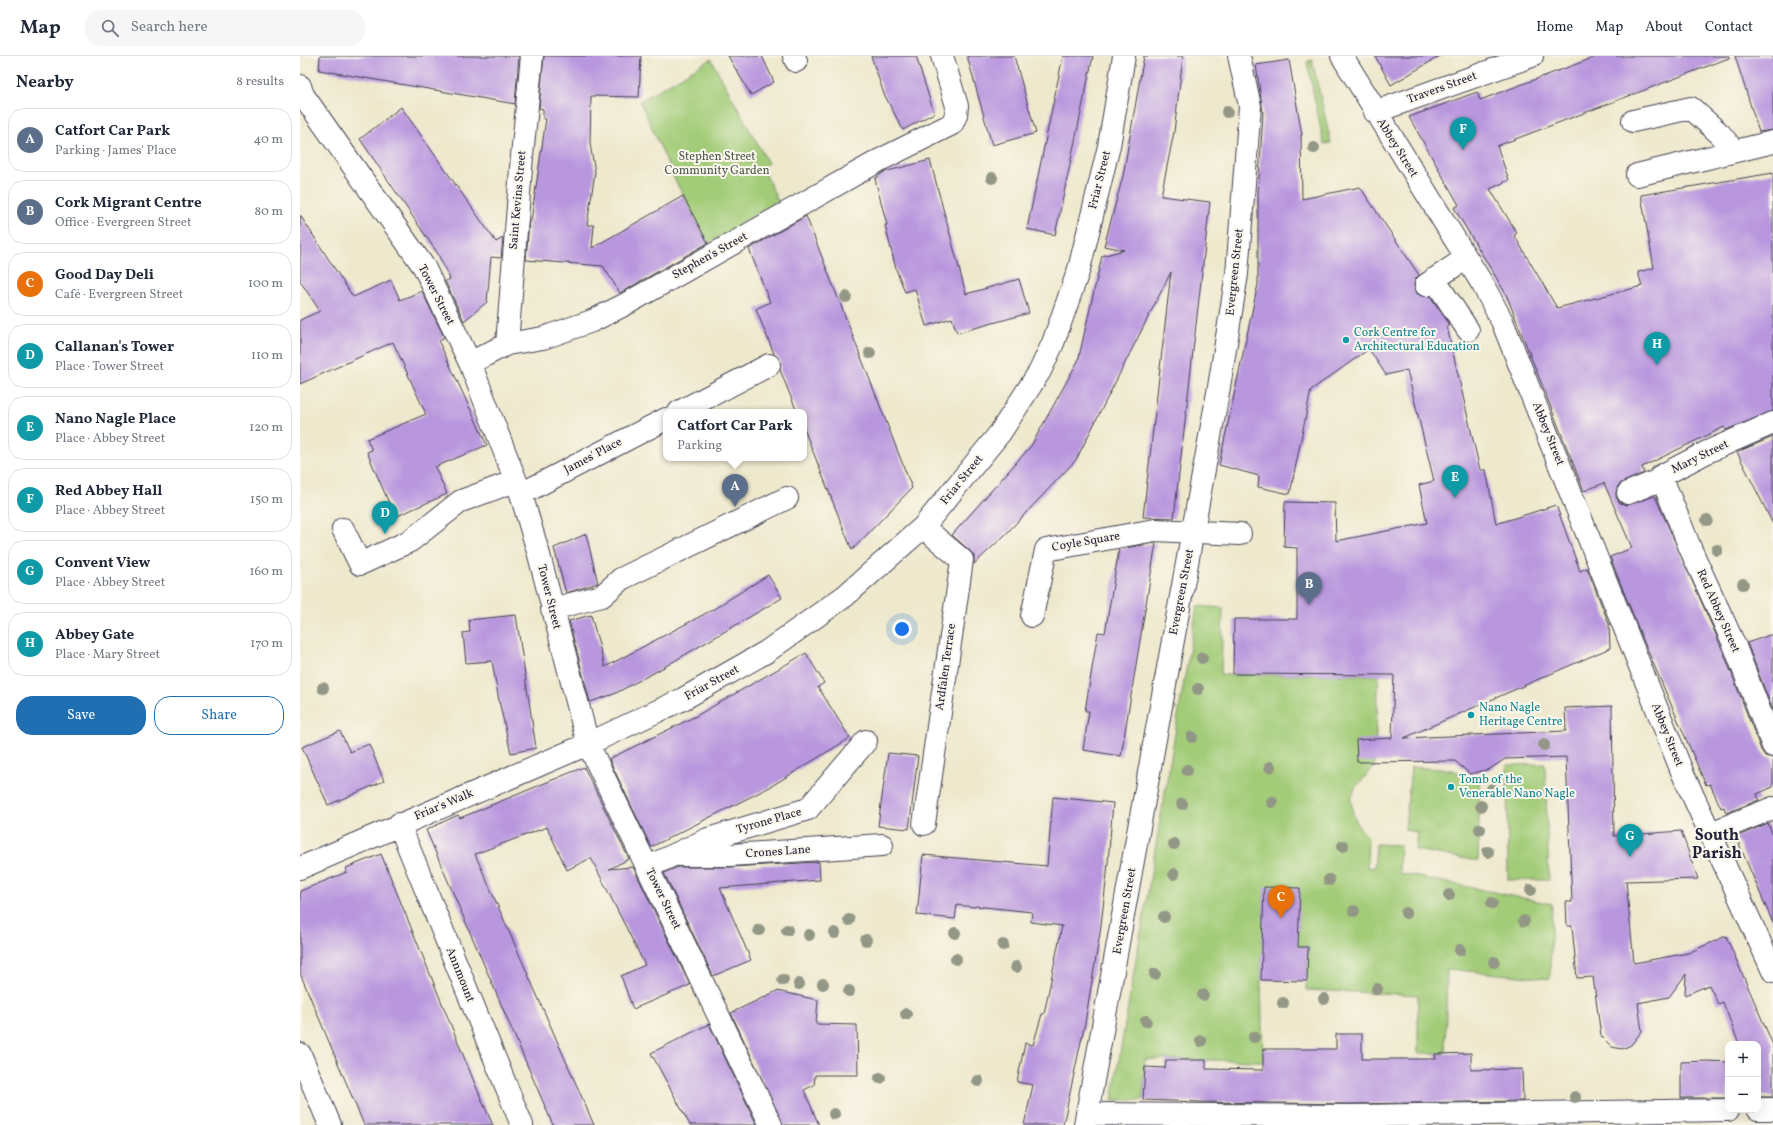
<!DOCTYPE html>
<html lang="en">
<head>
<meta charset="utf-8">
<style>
	:root { --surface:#fff; --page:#f6f6f7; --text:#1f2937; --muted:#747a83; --line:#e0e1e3; --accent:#1f6fb2 }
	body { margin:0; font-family:Vollkorn,serif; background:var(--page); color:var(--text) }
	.controls { position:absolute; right:12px; bottom:12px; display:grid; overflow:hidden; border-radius:8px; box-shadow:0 4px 16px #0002 }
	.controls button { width:36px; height:36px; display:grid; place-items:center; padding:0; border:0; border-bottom:1px solid var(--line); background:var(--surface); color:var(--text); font:20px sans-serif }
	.you { position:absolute; left:602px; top:573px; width:14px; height:14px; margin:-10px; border:3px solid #fff; border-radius:50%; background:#1a73e8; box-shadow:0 0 0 6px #1a73e833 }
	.badge { display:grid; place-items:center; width:26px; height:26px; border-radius:50%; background:var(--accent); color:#fff; font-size:13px; font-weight:700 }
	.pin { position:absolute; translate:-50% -33px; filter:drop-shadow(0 1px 2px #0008) }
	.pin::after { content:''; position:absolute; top:21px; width:14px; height:12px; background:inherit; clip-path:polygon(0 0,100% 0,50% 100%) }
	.popup { position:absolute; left:363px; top:353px; width:144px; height:52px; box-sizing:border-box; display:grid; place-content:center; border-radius:8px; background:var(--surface); filter:drop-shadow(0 1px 3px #0005); font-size:13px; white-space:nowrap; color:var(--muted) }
	.popup b { font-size:15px; color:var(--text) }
	.popup::after { content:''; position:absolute; left:50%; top:100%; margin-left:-8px; border:8px solid transparent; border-top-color:var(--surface) }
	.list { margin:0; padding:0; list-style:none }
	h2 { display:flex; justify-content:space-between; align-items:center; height:52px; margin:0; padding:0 16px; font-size:17px }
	h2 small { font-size:13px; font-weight:400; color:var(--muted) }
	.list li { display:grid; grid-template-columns:26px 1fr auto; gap:12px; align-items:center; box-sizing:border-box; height:64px; margin:0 8px 8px; padding:0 8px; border:1px solid var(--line); border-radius:16px }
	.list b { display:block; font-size:15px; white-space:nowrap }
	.list p { margin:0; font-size:13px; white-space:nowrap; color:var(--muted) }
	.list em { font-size:13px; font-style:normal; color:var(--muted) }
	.actions { display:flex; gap:8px; padding:12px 16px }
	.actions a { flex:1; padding:9px 0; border:1px solid var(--accent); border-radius:16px; text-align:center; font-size:14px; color:var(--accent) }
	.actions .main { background:var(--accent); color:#fff }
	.icon { flex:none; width:22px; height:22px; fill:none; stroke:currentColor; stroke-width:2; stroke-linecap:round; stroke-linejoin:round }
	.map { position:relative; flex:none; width:1473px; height:1069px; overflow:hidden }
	header { display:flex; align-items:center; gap:24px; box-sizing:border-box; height:56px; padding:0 20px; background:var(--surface); border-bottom:1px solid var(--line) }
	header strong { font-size:19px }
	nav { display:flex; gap:22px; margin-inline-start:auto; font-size:14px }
	.search { width:280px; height:36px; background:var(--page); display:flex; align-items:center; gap:10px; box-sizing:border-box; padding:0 14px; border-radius:16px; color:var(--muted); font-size:15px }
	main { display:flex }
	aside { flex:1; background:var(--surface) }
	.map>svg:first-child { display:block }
	.green { fill:#a3cc78; stroke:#62775a }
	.building { fill:#b997de }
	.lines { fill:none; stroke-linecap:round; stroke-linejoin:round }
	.minor-casing { stroke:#414051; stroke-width:24 }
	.major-casing { stroke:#414051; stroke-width:24 }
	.minor { stroke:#fff; stroke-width:22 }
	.major { stroke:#fff; stroke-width:22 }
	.tree { fill:#939786 }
	.culture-dot { fill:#0f9aa8; stroke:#fbf7ec; stroke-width:1.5 }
	.labels { text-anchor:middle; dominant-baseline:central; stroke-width:4; stroke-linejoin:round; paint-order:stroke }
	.street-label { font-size:12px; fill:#22223b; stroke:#fbf7ec }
	.park-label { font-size:12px; fill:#49554d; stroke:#fbf7ec }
	.culture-label { font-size:12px; fill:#0d838f; stroke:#fbf7ec; text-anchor:start }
	.district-label { font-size:16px; font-weight:bold; fill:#22223b; stroke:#fbf7ec }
</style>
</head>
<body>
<header>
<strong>Map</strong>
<div class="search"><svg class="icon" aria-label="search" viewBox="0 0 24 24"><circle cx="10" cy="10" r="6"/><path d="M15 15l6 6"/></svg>Search here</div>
<nav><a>Home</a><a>Map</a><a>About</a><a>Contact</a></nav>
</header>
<main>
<aside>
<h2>Nearby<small>8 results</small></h2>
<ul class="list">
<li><span class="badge" style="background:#5c6f8a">A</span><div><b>Catfort Car Park</b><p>Parking · James' Place</p></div><em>40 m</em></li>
<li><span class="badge" style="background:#5c6f8a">B</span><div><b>Cork Migrant Centre</b><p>Office · Evergreen Street</p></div><em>80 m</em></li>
<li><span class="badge" style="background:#e8710a">C</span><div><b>Good Day Deli</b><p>Café · Evergreen Street</p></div><em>100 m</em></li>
<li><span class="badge" style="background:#0f9aa8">D</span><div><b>Callanan's Tower</b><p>Place · Tower Street</p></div><em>110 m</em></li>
<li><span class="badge" style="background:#0f9aa8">E</span><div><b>Nano Nagle Place</b><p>Place · Abbey Street</p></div><em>120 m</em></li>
<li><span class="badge" style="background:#0f9aa8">F</span><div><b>Red Abbey Hall</b><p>Place · Abbey Street</p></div><em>150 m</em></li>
<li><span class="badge" style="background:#0f9aa8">G</span><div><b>Convent View</b><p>Place · Abbey Street</p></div><em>160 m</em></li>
<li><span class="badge" style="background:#0f9aa8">H</span><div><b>Abbey Gate</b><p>Place · Mary Street</p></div><em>170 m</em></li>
</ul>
<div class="actions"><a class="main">Save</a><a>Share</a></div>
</aside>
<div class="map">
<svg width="1473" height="1069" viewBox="0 0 1473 1069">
	<rect width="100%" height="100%" fill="#fbf7ec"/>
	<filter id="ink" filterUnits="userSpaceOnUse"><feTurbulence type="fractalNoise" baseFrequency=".025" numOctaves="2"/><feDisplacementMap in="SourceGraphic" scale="8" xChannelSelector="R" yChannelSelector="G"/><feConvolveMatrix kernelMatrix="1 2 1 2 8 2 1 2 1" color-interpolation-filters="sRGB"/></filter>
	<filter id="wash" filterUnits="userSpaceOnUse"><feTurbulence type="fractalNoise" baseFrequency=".012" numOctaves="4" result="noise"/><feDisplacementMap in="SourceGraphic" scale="16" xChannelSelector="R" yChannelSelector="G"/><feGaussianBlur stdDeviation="0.9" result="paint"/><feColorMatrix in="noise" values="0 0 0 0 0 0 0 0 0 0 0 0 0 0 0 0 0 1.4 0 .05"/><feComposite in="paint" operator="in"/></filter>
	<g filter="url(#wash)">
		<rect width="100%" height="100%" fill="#eee8cc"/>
		<path class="green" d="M411 3 468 107 462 111 478 145 408 188 375 124 340 45Z
			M1012 4 1031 87 1024 88 1007 6Z
			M897 550 923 552 921 619H1079L1074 711 1055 732 1051 744 1053 758 1059 771 1068 780 1067 811 1074 812 1076 788 1100 789 1099 817 1252 848 1250 923 1147 913 1145 997H1118V939L1006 934 1008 891H998L961 924 963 1005 845 1003 843 1044H812Z
			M1245 708 1249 824H1208L1207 709Z
			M1111 711 1154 714 1167 724H1180L1178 805 1115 794 1117 776 1105 774Z"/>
		<g id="blocks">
			<path class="building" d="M20 0H219L215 48 19 14Z
				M244 0H341L339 41 291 40 290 88 295 116 287 169H294L292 192 383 140 408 187 320 237 303 210 226 204 229 165H231L246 63H243V53L239 52Z
				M428 0H462L474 26 451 39Z
				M571 0H616L634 57 603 74 584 38Z
				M667 0H714L736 77 692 89Z
				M763 0H793L755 179 727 173Z
				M844 0H883L874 76 861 140 910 146 874 462 843 461 871 216 776 404 705 479 674 508V500L670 495 652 479 731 390 778 305 802 200 824 194 804 190 823 120Z
				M1075 0H1140L1091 29Z
				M1298 0H1429V2L1197 90 1209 124 1190 133 1217 177 1214 179 1257 252 1342 230 1338 216 1354 212 1341 139 1473 117V355L1426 374 1424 371 1342 411 1344 417 1323 426 1318 430 1316 436V441L1320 447 1327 449 1355 440 1423 595 1461 694 1465 700 1473 702V731L1457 738 1459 744 1426 757 1424 751 1421 752 1410 728 1406 729 1341 579 1310 501 1332 492 1304 427 1284 435 1206 238 1154 152 1159 149 1109 61 1177 36 1180 44Z
				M1435 0H1473V74L1459 76Z
				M989 4 1002 79H1001L1002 143 1060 131 1119 219 1115 224 1114 229 1115 236 1121 240H1130L1150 269 1147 271 1180 414H1186L1196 468 1256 449 1280 515 1287 512 1309 568 1310 592 1104 682 1266 675 1265 652 1312 650 1314 780 1381 775 1398 823 1326 825 1334 907 1388 897 1426 880 1473 989V1040H1458V988H1439L1423 946 1418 948 1409 929 1385 939 1386 918 1369 941 1338 947 1342 975 1331 989 1322 993 1312 991 1301 980 1293 921 1277 922 1272 870H1267L1266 846H1272L1266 701 1205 703 1190 713 1170 718 1155 705 1057 706 1056 684 1092 682 1094 619 933 618 934 563H997V492L984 491 985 446 1035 447 1036 485 1127 467 1119 429 1134 425 1107 314 1086 319 1069 293 1011 334 990 438 958 431 959 420 919 409 958 228V137L963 57 956 9Z
				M101 51 196 186 203 182 201 202 191 201 187 246 164 265 145 225 150 223 138 198 60 83Z
				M630 104 666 238 719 223 729 257 657 277 652 262 626 270 615 233 605 236 596 213 585 169H587L575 123 584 116Z
				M0 159 53 241 91 224 100 244 122 235 144 281 139 286 187 389 135 411 147 438 95 461 67 396 72 394 67 383 126 358 93 286 0 328V264L20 255 0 225Z
				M506 160 612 432 552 494 504 373V356H497L480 314V304L474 298 456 253 470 246 449 193Z
				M1473 381V468L1437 396Z
				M286 478 298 527 266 537 254 492Z
				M856 487 821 700 783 694 789 655H785L798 576 805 577 819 493Z
				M468 519 482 542 359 614 314 638 290 646 269 565 291 559 305 611 412 554Z
				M216 559 236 692 211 697 199 645 192 605 166 607 163 577 170 576 169 564Z
				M1473 578V655L1447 587Z
				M506 597 524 627 518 631 550 682 470 731 351 791 309 703 396 660Z
				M40 675 50 696 69 688 84 725 28 749 2 691Z
				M588 697 618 700 609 773 578 770Z
				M284 711 329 803 309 813 333 811 390 929 333 953 321 920 345 909 291 802 267 814 247 771 175 798 294 1069H253L126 774 158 759 160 762Z
				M753 741 813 747 807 818 800 877 785 967 763 1069H724L733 1029 717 1026 725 987 733 989 742 958H744L762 870 731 866 732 856 675 850V851L657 849 655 863 617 859 623 799 747 810Z
				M1468 767 1473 781V867L1436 781Z
				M81 798 182 1045 193 1069H64L0 917V835L47 816 46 812Z
				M519 806 520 824 420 832 451 904 413 920 364 817 378 811H431Z
				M964 831 1000 832 998 891H1008L1007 925 961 924Z
				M477 935 518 944 516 968 557 969 558 1019H515L514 1029 504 1034 519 1069H483L431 957Z
				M409 968 457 1069H390L351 997Z
				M1036 978H1062V1003H1136L1135 998 1171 997V1014L1222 1013 1223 1045 1051 1048 902 1046 843 1044 845 1011 865 1012 866 1004H906V1013L963 1014V993H1036Z
				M1407 1005 1428 1006V1042H1381V1006Z"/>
		</g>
	</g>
	<g filter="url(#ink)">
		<use href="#blocks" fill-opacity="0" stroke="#414051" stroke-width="1"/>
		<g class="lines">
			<defs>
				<path id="minor" d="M494 0 496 5
					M1042 0 1183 229 1202 265 1383 718 1473 915
					M0 30 3 39 124 211 170 307 221 438 239 499 288 688 471 1069
					M1075 56 1232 0
					M1333 65 1391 52 1421 79 1434 95
					M1337 119 1473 86
					M1134 223 1168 274
					M1126 229 1166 202
					M207 288 222 100 232 0
					M170 307 207 288 243 282 292 265 326 248 580 104 652 68 656 59 657 50 642 0
					M379 356 469 309
					M1361 420 1391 494 1434 588 1473 690
					M1328 437 1357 425 1361 420 1407 396 1473 367
					M221 438 366 363
					M623 471 662 504 624 768
					M43 473 60 508 110 485 161 445 215 425
					M252 553 302 540 321 523 487 442
					M732 560 746 494 855 474 940 478
					M99 768 222 1069
					M1411 777 1473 752
					M380 799H430L582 789
					M348 811 408 783 508 753 566 685
					M0 812 288 688 383 643 466 596 545 540 623 471 700 377 740 315 753 287 779 213 809 90 824 0
					M0 998 30 1069
					M1458 1053H1473
					M788 1058 1051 1060 1428 1054"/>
				<path id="major" d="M785 1069 919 331 937 218 950 50 939 0"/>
			</defs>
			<use href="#minor" class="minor-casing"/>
			<use href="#major" class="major-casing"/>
			<use href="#minor" class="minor"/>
			<use href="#major" class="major"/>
		</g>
		<g class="tree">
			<circle cx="927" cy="56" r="6"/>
			<circle cx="1014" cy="92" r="6"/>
			<circle cx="692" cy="122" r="6"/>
			<circle cx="546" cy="241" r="6"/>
			<circle cx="570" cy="297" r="6"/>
			<circle cx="1407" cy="464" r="6"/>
			<circle cx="1417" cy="494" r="6"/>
			<circle cx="1443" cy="528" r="6"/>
			<circle cx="902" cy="602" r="6"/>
			<circle cx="23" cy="632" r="6"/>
			<circle cx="898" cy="633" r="6"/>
			<circle cx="892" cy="681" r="6"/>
			<circle cx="1244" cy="689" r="6"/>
			<circle cx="970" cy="711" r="6"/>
			<circle cx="887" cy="714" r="6"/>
			<circle cx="1192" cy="733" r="6"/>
			<circle cx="972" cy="746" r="6"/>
			<circle cx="882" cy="748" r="6"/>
			<circle cx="1181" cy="750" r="6"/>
			<circle cx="1180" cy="773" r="6"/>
			<circle cx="874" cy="788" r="6"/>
			<circle cx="1043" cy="790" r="6"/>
			<circle cx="1188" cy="796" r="6"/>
			<circle cx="874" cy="818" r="6"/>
			<circle cx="1029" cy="824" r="6"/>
			<circle cx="1231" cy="834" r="6"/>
			<circle cx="1149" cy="839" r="6"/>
			<circle cx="1192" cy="847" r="6"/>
			<circle cx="1054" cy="855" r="6"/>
			<circle cx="1106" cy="857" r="6"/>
			<circle cx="864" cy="861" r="6"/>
			<circle cx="549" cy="864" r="6"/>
			<circle cx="1224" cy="865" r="6"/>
			<circle cx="459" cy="874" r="6"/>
			<circle cx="487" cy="874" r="6"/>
			<circle cx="535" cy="877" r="6"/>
			<circle cx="655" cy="877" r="6"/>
			<circle cx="509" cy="879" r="6"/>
			<circle cx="566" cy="884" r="6"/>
			<circle cx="703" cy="889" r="6"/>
			<circle cx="1160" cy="894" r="6"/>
			<circle cx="656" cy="903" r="6"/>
			<circle cx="1194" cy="906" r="6"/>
			<circle cx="716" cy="911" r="6"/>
			<circle cx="855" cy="918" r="6"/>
			<circle cx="483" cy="924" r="6"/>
			<circle cx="499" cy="928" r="6"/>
			<circle cx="523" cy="928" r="6"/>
			<circle cx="1077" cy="933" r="6"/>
			<circle cx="549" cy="935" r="6"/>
			<circle cx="903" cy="939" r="6"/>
			<circle cx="1024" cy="943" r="6"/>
			<circle cx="983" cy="947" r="6"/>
			<circle cx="606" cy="958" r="6"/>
			<circle cx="846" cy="965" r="6"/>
			<circle cx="954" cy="981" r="6"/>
			<circle cx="901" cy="985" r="6"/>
			<circle cx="580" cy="1022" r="6"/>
			<circle cx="678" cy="1025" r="6"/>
			<circle cx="1275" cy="1041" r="6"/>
			<circle cx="534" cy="1058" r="6"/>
		</g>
	</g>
	<g class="culture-dot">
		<circle cx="1046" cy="284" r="4"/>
		<circle cx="1171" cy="659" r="4"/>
		<circle cx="1151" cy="731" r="4"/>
	</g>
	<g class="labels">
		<g class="street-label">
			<text transform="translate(1142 32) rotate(-20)">Travers Street</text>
			<text transform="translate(1097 92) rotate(58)">Abbey Street</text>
			<text transform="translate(800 124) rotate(-76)">Friar Street</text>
			<text transform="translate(218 144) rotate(-85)">Saint Kevins Street</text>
			<text transform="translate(410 200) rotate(-29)">Stephen's Street</text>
			<text transform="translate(935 216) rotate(-84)">Evergreen Street</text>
			<text transform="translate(136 239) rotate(63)">Tower Street</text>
			<text transform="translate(1248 378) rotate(68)">Abbey Street</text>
			<text transform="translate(293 400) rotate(-28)">James' Place</text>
			<text transform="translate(1400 401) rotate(-26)">Mary Street</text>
			<text transform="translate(662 424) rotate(-51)">Friar Street</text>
			<text transform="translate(786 486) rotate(-10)">Coyle Square</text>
			<text transform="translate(882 536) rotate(-79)">Evergreen Street</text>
			<text transform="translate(249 541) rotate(76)">Tower Street</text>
			<text transform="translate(1418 555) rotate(66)">Red Abbey Street</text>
			<text transform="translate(646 611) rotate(-82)">Ardfalen Terrace</text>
			<text transform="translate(412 627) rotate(-29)">Friar Street</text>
			<text transform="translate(1367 679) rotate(68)">Abbey Street</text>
			<text transform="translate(144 749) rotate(-23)">Friar's Walk</text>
			<text transform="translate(469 765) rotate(-16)">Tyrone Place</text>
			<text transform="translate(478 796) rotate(-4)">Crones Lane</text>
			<text transform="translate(363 843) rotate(64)">Tower Street</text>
			<text transform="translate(825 855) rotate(-80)">Evergreen Street</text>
			<text transform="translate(160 919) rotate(68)">Annmount</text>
		</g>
		<g class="park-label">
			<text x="417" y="101">Stephen Street<tspan x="417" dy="14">Community Garden</tspan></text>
		</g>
		<g class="culture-label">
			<text x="1054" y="277">Cork Centre for<tspan x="1054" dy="14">Architectural Education</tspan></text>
			<text x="1179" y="652">Nano Nagle<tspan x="1179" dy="14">Heritage Centre</tspan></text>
			<text x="1159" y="724">Tomb of the<tspan x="1159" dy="14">Venerable Nano Nagle</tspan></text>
		</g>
		<g class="district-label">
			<text x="1417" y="780">South<tspan x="1417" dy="18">Parish</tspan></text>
		</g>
	</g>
</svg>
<div class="controls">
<button>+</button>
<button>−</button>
</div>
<div class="you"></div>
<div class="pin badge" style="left:435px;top:451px;background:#5c6f8a">A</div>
<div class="popup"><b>Catfort Car Park</b>Parking</div>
<div class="pin badge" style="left:1009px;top:549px;background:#5c6f8a">B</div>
<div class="pin badge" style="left:981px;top:862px;background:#e8710a">C</div>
<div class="pin badge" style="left:85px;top:478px;background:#0f9aa8">D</div>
<div class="pin badge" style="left:1155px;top:442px;background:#0f9aa8">E</div>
<div class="pin badge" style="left:1163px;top:94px;background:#0f9aa8">F</div>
<div class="pin badge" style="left:1330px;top:801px;background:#0f9aa8">G</div>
<div class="pin badge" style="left:1357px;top:309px;background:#0f9aa8">H</div>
</div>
</main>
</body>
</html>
